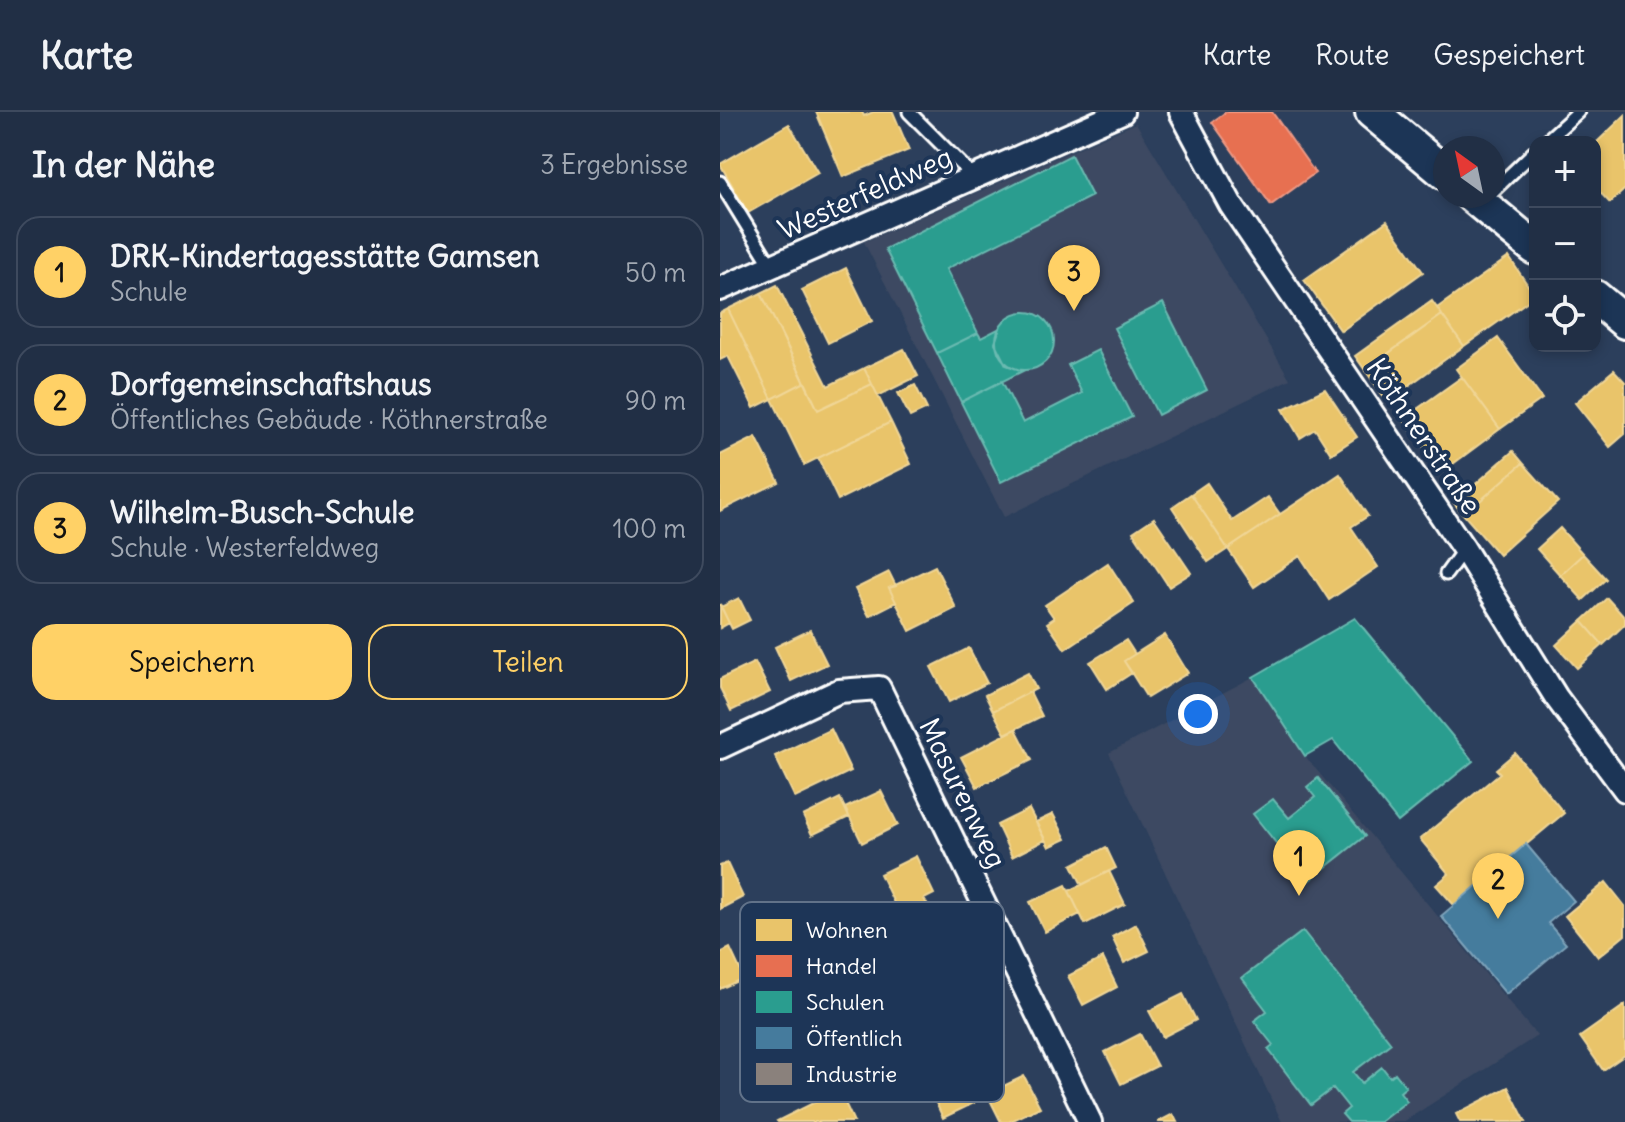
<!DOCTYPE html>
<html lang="de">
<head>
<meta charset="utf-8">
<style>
	:root { --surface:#212f45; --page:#2d3b50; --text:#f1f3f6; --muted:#a2a9b3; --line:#3e4a5e; --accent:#ffd166 }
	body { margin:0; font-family:Delius,sans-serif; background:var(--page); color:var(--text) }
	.controls { position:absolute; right:24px; top:24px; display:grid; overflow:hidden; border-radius:16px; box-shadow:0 4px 12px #0003 }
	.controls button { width:72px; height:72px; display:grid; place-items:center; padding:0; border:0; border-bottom:2px solid var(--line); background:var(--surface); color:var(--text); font:40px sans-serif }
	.compass { position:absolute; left:713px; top:24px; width:72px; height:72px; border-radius:50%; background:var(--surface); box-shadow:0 4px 12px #0003; rotate:327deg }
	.you { position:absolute; left:478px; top:602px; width:28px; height:28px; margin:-20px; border:6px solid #fff; border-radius:50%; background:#1a73e8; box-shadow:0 0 0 12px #1a73e833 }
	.badge { display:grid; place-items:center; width:52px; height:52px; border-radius:50%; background:var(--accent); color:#111; font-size:26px; font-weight:700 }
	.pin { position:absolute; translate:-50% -66px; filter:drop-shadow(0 2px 4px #0008) }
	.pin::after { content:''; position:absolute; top:42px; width:28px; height:24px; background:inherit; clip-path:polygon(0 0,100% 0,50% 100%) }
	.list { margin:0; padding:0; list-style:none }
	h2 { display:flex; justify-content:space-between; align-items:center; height:104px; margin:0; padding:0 32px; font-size:34px }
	h2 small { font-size:26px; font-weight:400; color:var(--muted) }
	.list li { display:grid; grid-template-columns:52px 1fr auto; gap:24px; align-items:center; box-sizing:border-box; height:112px; margin:0 16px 16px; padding:0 16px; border:2px solid var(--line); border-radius:24px }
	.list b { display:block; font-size:30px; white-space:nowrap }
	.list p { margin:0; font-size:26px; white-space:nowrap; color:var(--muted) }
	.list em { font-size:26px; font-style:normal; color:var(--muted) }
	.actions { display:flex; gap:16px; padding:24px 32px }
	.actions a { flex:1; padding:18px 0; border:2px solid var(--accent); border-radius:24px; text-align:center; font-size:28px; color:var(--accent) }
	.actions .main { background:var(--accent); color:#111 }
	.icon { flex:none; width:44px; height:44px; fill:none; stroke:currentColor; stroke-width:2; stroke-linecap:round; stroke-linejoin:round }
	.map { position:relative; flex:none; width:905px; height:1010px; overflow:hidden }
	header { display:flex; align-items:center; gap:48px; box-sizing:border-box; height:112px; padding:0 40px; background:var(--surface); border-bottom:2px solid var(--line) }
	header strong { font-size:38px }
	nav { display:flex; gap:44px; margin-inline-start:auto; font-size:28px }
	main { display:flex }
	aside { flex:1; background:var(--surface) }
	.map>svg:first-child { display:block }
	.built { fill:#3d4a62 }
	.homes { fill:#e9c46a; stroke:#f0d697; stroke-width:2 }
	.shops { fill:#e76f51; stroke:#ee9a85; stroke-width:2 }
	.schools { fill:#2a9d8f; stroke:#6abab1; stroke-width:2 }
	.public { fill:#457b9d; stroke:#7da3ba; stroke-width:2 }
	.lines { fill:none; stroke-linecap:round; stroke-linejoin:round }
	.lane-casing { stroke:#fff; stroke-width:17 }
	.street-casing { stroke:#fff; stroke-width:28 }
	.secondary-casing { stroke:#fff; stroke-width:38 }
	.lane { stroke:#1d3557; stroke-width:11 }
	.street { stroke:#1d3557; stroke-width:22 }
	.secondary { stroke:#1d3557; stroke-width:32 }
	.labels { text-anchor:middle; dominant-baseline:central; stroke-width:8; stroke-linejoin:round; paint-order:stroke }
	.street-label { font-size:28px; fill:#fff; stroke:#1d3557 }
	.key { fill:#1d3557; stroke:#617289; stroke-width:2 }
	.key-label { font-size:22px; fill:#fff }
</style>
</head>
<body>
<header>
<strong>Karte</strong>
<nav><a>Karte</a><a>Route</a><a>Gespeichert</a></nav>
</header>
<main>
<aside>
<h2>In der Nähe<small>3 Ergebnisse</small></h2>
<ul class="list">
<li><span class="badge">1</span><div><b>DRK-Kindertagesstätte Gamsen</b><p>Schule</p></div><em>50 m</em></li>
<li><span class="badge">2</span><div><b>Dorfgemeinschaftshaus</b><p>Öffentliches Gebäude · Köthnerstraße</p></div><em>90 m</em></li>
<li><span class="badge">3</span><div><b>Wilhelm-Busch-Schule</b><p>Schule · Westerfeldweg</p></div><em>100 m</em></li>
</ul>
<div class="actions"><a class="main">Speichern</a><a>Teilen</a></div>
</aside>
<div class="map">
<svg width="905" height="1010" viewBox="0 0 905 1010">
	<rect width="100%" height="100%" fill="#2c3f5c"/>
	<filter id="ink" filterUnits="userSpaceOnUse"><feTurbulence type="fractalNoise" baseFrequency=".0125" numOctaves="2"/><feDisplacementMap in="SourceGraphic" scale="16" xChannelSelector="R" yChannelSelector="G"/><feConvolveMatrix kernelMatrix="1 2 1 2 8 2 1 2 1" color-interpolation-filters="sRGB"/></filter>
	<g filter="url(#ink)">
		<path class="built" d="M416 11 570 267 284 405 144 130Z
			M533 565 585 644 817 924 683 1010H562L389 641Z"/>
		<path class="homes" d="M96 0H142L144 4 153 0H173L189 38 123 65Z
			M905 3V77L890 91 875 75V32Z
			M69 12 98 61 28 101 0 52Z
			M667 109 703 160 621 219 584 168Z
			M789 145 815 184 744 234 717 196Z
			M126 156 152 209 108 231 82 178Z
			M57 173 108 274 144 256 152 272 98 298 41 181Z
			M41 181 85 270 52 287 8 197Z
			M712 189 722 203 645 258 635 244Z
			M8 197 52 287 34 296 8 244 0 248V201Z
			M722 203 744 234 667 289 645 258Z
			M778 226 822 287 780 317 736 257Z
			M184 237 198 264 158 284 144 256Z
			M894 258 905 270V322L890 335 855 291Z
			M742 265 780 317 722 360 683 307Z
			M85 270 98 298 152 272 171 310 84 353 52 287Z
			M195 273 207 297 190 305 178 281Z
			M605 277 637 325 611 342 595 317 580 326 563 297Z
			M171 310 191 352 118 388 98 346Z
			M36 325 59 370 0 399V343Z
			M793 339 803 351 744 403 734 391Z
			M803 351 838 390 779 443 744 403Z
			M620 362 648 404 631 415 658 455 609 488 580 444 534 475 508 437Z
			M487 371 512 409 548 385 560 402 508 437 471 382Z
			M471 382 508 437 488 450 452 395Z
			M434 406 471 461 449 475 413 420Z
			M840 416 863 442 840 463 817 437Z
			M863 442 886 467 863 488 840 463Z
			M388 451 414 491 345 537 327 511 334 506 325 493Z
			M215 454 236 496 190 519 169 476Z
			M169 460 176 474 169 476 176 490 149 504 135 477Z
			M19 486 30 508 12 517 1 495Z
			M887 486 905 506V512L883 533 862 509Z
			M0 492 9 511 0 516Z
			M862 509 883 533 857 556 836 533Z
			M90 518 107 552 71 569 55 535Z
			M445 523 468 561 427 586 404 549Z
			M406 528 415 542 404 549 412 561 387 577 370 550Z
			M249 536 267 571 229 590 211 555Z
			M35 550 50 580 11 599 0 576V567Z
			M308 561 316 577 273 599 265 583Z
			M310 580 322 604 285 622 273 599Z
			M111 617 131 659 75 686 55 644Z
			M296 617 312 648 257 675 241 645Z
			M795 641 844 701 734 793 716 773 729 762 700 727 780 661 776 657Z
			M161 679 178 713 142 731 125 696Z
			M120 686 129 705 92 723 83 704Z
			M309 697 325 728 292 745 277 713Z
			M333 702 346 727 329 735 316 710Z
			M386 735 396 756 362 773 352 753Z
			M196 744 214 782 204 787 211 799 184 812 160 762Z
			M7 751 23 785 0 797V754Z
			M389 759 405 792 365 812 349 779Z
			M886 770 905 794V823L878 845 845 804Z
			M346 773 360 802 325 820 310 790Z
			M416 812 429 839 404 851 392 825Z
			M10 836 24 866 0 877V841Z
			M383 846 397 875 363 893 348 864Z
			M463 882 476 908 443 925 429 899Z
			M905 893V943L883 958 860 925Z
			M271 897 285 924 231 951 218 923Z
			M41 902 50 921 28 932 19 913Z
			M420 922 437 954 401 972 385 940Z
			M304 964 320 995 289 1010H281L267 982Z
			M788 975 806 1010H740L736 1002Z
			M247 976 254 991 223 1006 216 991Z
			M119 978 134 1010H58L57 1009Z
			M453 1002 457 1010H438Z"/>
		<path class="shops" d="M506 0H552L595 61 551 93 492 10Z"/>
		<path class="schools" d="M351 43 372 84 226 157 258 221 217 241 165 137Z
			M443 191 487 278 438 303 394 216Z
			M276 229a29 29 0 1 1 58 0a29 29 0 1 1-58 0Z
			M280 216 275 231 286 253 303 259 241 290 217 241 258 221 261 226Z
			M378 238 412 305 281 370 241 290 282 269 303 311 362 281 348 253Z
			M635 506 753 649 678 710 613 628 585 644 533 565Z
			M598 666 645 724 587 770 533 702 553 687 569 706 595 685 587 675Z
			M583 819 671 931 633 960 642 971 662 955 670 965 675 961 686 975 680 980 687 989 660 1010H629L622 1002 629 996 613 976 591 993 548 937 553 933 534 909 547 899 522 866Z"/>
		<path class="public" d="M806 732 854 789 828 811 846 832 786 882 721 804Z"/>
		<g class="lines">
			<defs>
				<path id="lane" d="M189 0 254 65
					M825 30 858 0
					M0 70 52 155
					M773 79 815 39
					M726 462 744 437"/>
				<path id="street" d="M461 0 511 93 744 437 836 585 905 678
					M0 177 402 0
					M0 635 119 579 159 576 370 1010"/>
				<path id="secondary" d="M652 0 725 61
					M752 84 815 136
					M875 185 905 210"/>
			</defs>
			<use href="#lane" class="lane-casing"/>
			<use href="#street" class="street-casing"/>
			<use href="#secondary" class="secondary-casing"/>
			<use href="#lane" class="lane"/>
			<use href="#street" class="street"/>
			<use href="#secondary" class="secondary"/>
		</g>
	</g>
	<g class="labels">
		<g class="street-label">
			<text transform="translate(145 81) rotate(-24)">Westerfeldweg</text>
			<text transform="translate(704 324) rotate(56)">Köthnerstraße</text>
			<text transform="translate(243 681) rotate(64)">Masurenweg</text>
		</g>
	</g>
	<rect x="20" y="790" width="264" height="200" rx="12" class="key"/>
	<rect x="36" y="807" width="36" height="22" fill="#e9c46a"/>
	<rect x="36" y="843" width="36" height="22" fill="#e76f51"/>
	<rect x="36" y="879" width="36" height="22" fill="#2a9d8f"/>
	<rect x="36" y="915" width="36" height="22" fill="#457b9d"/>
	<rect x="36" y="951" width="36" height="22" fill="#8a817c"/>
	<g class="key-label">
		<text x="86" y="826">Wohnen</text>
		<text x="86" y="862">Handel</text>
		<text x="86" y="898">Schulen</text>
		<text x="86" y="934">Öffentlich</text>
		<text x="86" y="970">Industrie</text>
	</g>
</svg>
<div class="controls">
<button>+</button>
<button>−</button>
<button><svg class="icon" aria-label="locate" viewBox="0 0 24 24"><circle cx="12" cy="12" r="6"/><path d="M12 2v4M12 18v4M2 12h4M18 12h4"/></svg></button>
</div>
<svg class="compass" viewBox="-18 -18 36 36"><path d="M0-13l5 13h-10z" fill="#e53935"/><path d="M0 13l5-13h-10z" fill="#a2a9b3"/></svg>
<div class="you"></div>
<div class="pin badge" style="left:579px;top:784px">1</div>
<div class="pin badge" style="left:778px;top:807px">2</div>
<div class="pin badge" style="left:354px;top:199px">3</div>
</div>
</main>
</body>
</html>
